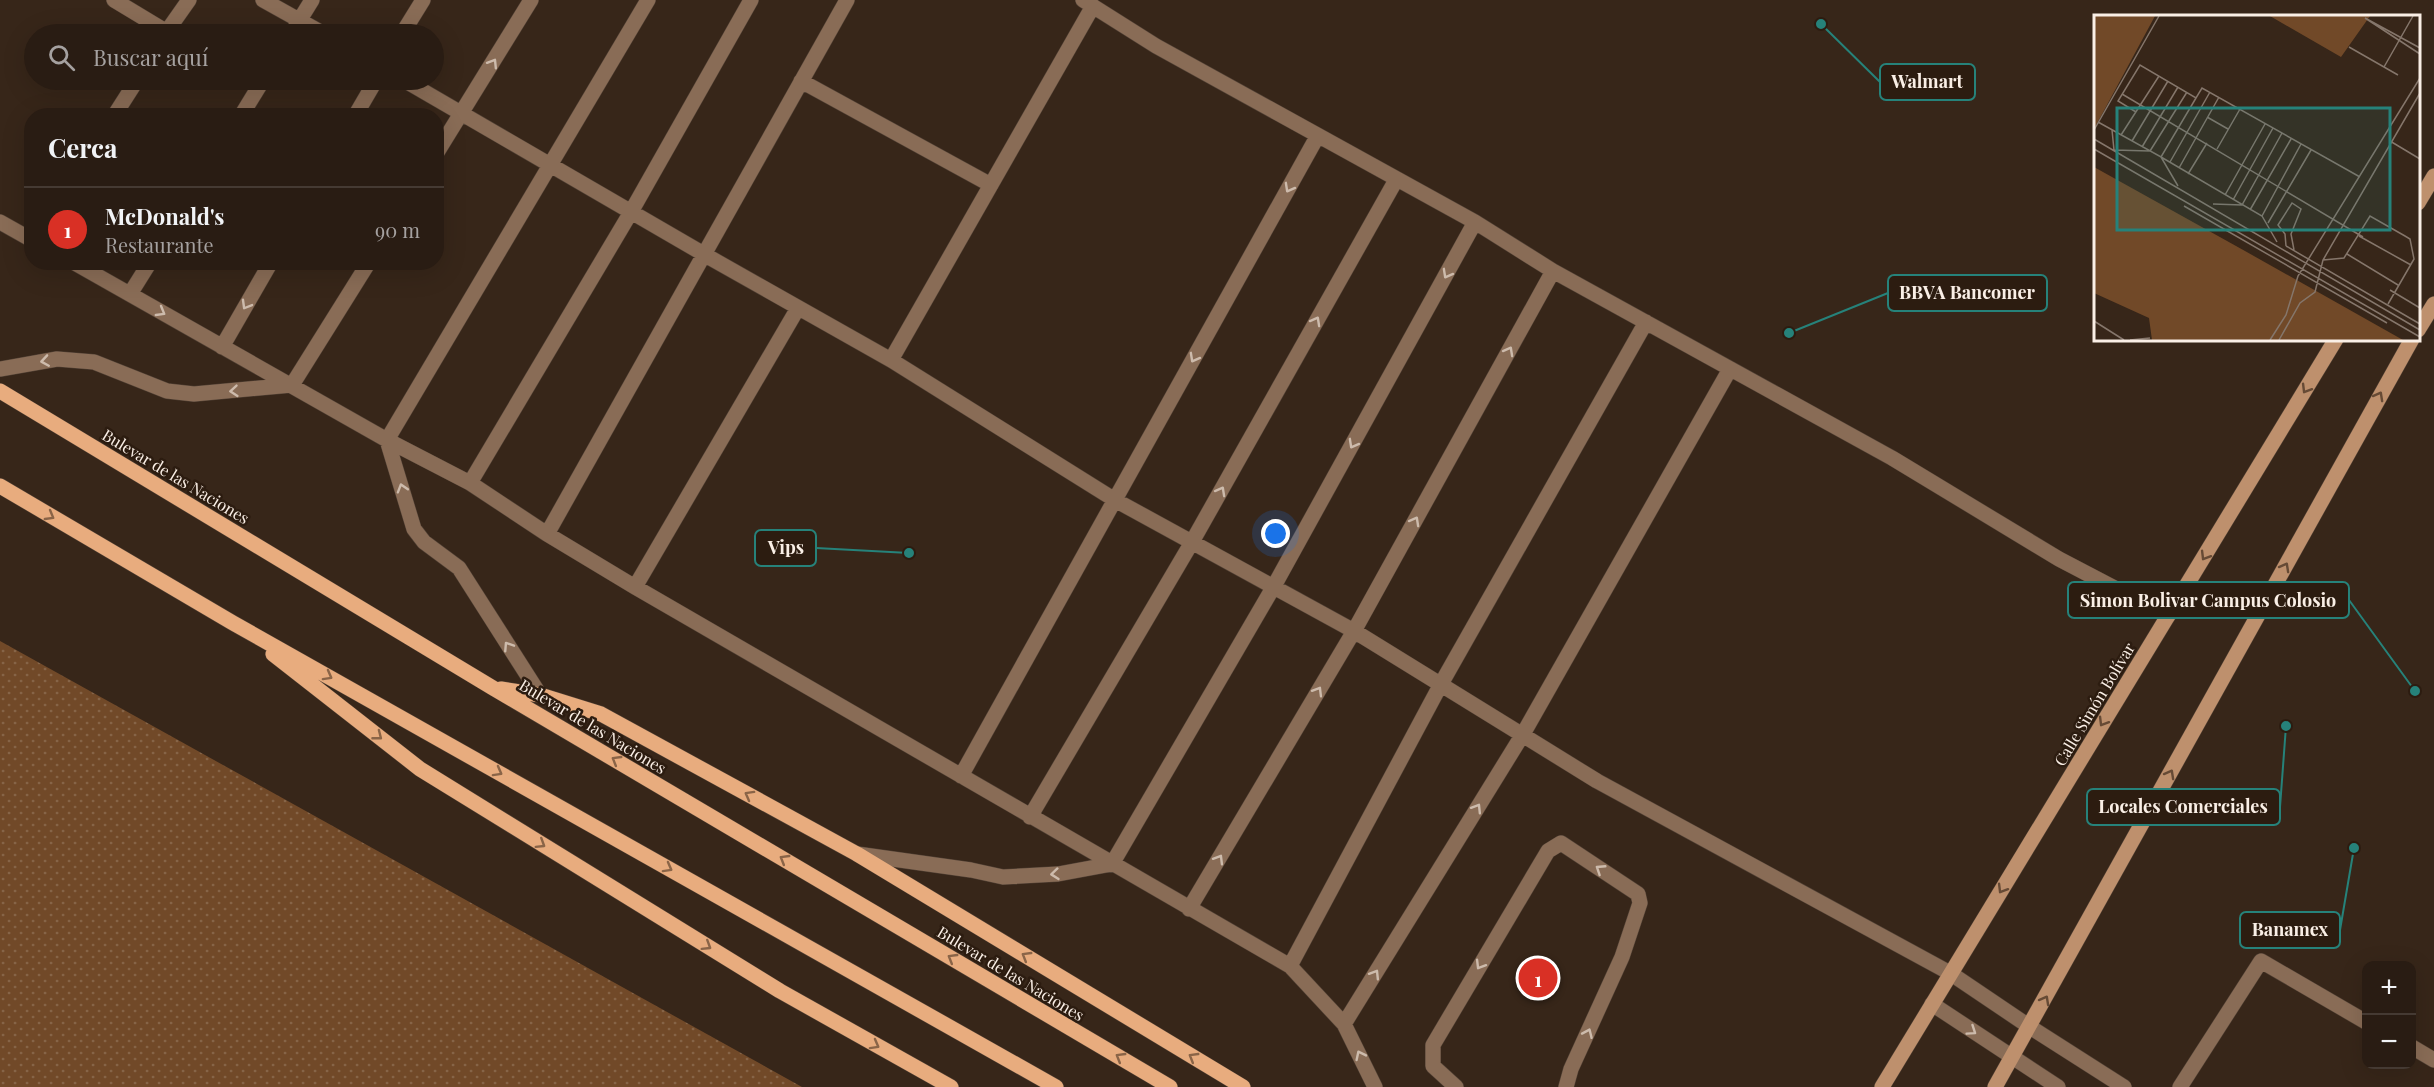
<!DOCTYPE html>
<html lang="es">
<head>
<meta charset="utf-8">
<style>
	:root { --surface:#291c13; --page:#352921; --text:#f1f3f6; --muted:#a5a1a0; --line:#453a33; --accent:#d93025 }
	body { margin:0; font-family:"Playfair Display",serif; background:var(--page); color:var(--text) }
	.controls { position:absolute; right:18px; bottom:18px; display:grid; overflow:hidden; border-radius:12px; box-shadow:0 6px 24px #0002 }
	.controls button { width:54px; height:54px; display:grid; place-items:center; padding:0; border:0; border-bottom:2px solid var(--line); background:var(--surface); color:var(--text); font:30px sans-serif }
	.you { position:absolute; left:1276px; top:534px; width:21px; height:21px; margin:-15px; border:4px solid #fff; border-radius:50%; background:#1a73e8; box-shadow:0 0 0 9px #1a73e833 }
	.badge { display:grid; place-items:center; width:39px; height:39px; border-radius:50%; background:var(--accent); color:#fff; font-size:20px; font-weight:700 }
	.pin { position:absolute; translate:-50% -50%; border:3px solid #fff; box-shadow:0 2px 6px #0006 }
	.list { margin:0; padding:0; list-style:none }
	h2 { display:flex; justify-content:space-between; align-items:center; height:78px; margin:0; padding:0 24px; font-size:26px }
	h2 small { font-size:20px; font-weight:400; color:var(--muted) }
	.list li { display:grid; grid-template-columns:39px 1fr auto; gap:18px; align-items:center; box-sizing:border-box; height:84px; padding:0 24px; border-top:2px solid var(--line) }
	.list b { display:block; font-size:22px; white-space:nowrap }
	.list p { margin:0; font-size:20px; white-space:nowrap; color:var(--muted) }
	.list em { font-size:20px; font-style:normal; color:var(--muted) }
	.icon { flex:none; width:33px; height:33px; fill:none; stroke:currentColor; stroke-width:2; stroke-linecap:round; stroke-linejoin:round }
	.map { position:relative; flex:none; width:2434px; height:1087px; overflow:hidden }
	.search { position:absolute; background:var(--surface); box-shadow:0 6px 24px #0002; left:24px; top:24px; width:420px; height:66px; display:flex; align-items:center; gap:15px; box-sizing:border-box; padding:0 21px; border-radius:33px; color:var(--muted); font-size:22px }
	.panel { position:absolute; background:var(--surface); box-shadow:0 6px 24px #0002; left:24px; top:108px; width:420px; height:162px; border-radius:24px }
	.map>svg:first-child { display:block }
	.green { fill:url(#green-dots) }
	.lines { fill:none; stroke-linecap:round; stroke-linejoin:round }
	.service-casing { stroke:#524236; stroke-width:16 }
	.secondary-casing { stroke:#524236; stroke-width:16 }
	.primary-casing { stroke:#524236; stroke-width:16 }
	.service { stroke:#896c56; stroke-width:15 }
	.secondary { stroke:#be906d; stroke-width:15 }
	.primary { stroke:#e8ac7e; stroke-width:15 }
	.oneway { stroke:#cdbbac }
	.oneway2 { stroke:#664a35 }
	.oneway3 { stroke:#8a6447 }
	.labels { text-anchor:middle; dominant-baseline:central; stroke-width:5; stroke-linejoin:round; paint-order:stroke }
	.street-label { font-size:16px; fill:#faefe6; stroke:#2c1c10 }
	.inset-road { fill:none; stroke:#85766b; stroke-width:1.5 }
	.view { fill:#26827a; fill-opacity:0.15; stroke:#26827a; stroke-width:3 }
	.inset-edge { fill:none; stroke:#faefe6; stroke-width:3 }
	.leader { fill:none; stroke:#26827a; stroke-width:2 }
	.callout-dot { fill:#26827a; stroke:#2c1c10; stroke-width:2 }
	.callout { fill:#2c1c10; stroke:#26827a; stroke-width:2 }
	.callout-label { font-size:18px; text-anchor:middle; font-weight:bold; fill:#faefe6 }
</style>
</head>
<body>
<div class="map">
<svg width="2434" height="1087" viewBox="0 0 2434 1087">
	<defs>
		<pattern id="green-dots" width="8" height="8" patternUnits="userSpaceOnUse" patternTransform="scale(1.5)"><rect width="8" height="8" fill="#714928"/><path d="M2 2h.1M6 6h.1" fill="none" stroke="#866447" stroke-width="1.8" stroke-linecap="round"/></pattern>
	</defs>
	<rect width="100%" height="100%" fill="#372619"/>
	<path class="green" d="M0 641 802 1087H0Z"/>
	<g class="lines">
		<defs>
			<path id="service" d="M114 0 167 32
				M263 0 324 34
				M1083 0 1156 46 1475 222 1553 271 1892 458 2059 559 2168 616
				M165 34 189 0
				M291 34 312 0
				M402 34 423 0
				M404 80 714 260 891 360 1115 500 1354 631 1597 781 1950 973 2030 1027 2124 1087
				M801 81 991 185
				M114 116 137 80
				M241 116 263 80
				M355 116 376 80
				M436 154 531 0
				M0 222 32 240
				M73 262 387 440 648 0
				M130 294 150 262
				M222 347 271 262
				M891 360 1093 6
				M0 369 57 359 94 362 167 391 194 394 292 385
				M292 385 369 262
				M387 440 470 483 547 534 635 587 1290 966 1344 1024 1375 1087
				M387 440 414 529 424 542 459 568 540 695
				M470 483 631 212 751 0
				M547 534 847 0
				M635 587 798 308
				M961 776 1317 137
				M1030 817 1192 542 1396 180
				M857 854 971 870 1003 877 1058 874 1112 864 1274 586 1475 222
				M1189 909 1354 631 1553 271
				M1290 966 1441 684 1646 322
				M1932 1004 2058 1087
				M1344 1024 1523 734 1730 369
				M2412 1047 2434 1060
				M1456 1087 1433 1066V1045L1548 851 1561 843 1638 894 1640 903 1622 957 1571 1069 1566 1087
				M2180 1087 2261 961 2366 1022"/>
			<path id="secondary" d="M2418 203 2434 176
				M2418 330 2434 304
				M1882 1087 2336 339
				M1995 1087 2412 339"/>
			<path id="primary" d="M0 391 493 688 1170 1087
				M0 486 233 623 1056 1087
				M273 654 420 769 780 991 951 1087
				M501 689 540 695 601 714 857 854 1243 1087"/>
		</defs>
		<use href="#service" class="service-casing"/>
		<use href="#secondary" class="secondary-casing"/>
		<use href="#primary" class="primary-casing"/>
		<use href="#service" class="service"/>
		<use href="#secondary" class="secondary"/>
		<use href="#primary" class="primary"/>
	</g>
	<defs><path id="oneway-chevron" d="M-2-3.5L2.5 0L-2 3.5" fill="none" stroke-width="1.6" stroke-linecap="round" stroke-linejoin="round" transform="scale(1.5)"/></defs>
	<g class="oneway">
		<use href="#oneway-chevron" transform="translate(493 63) rotate(-58)"/>
		<use href="#oneway-chevron" transform="translate(1289 188) rotate(119)"/>
		<use href="#oneway-chevron" transform="translate(1447 274) rotate(119)"/>
		<use href="#oneway-chevron" transform="translate(246 305) rotate(120)"/>
		<use href="#oneway-chevron" transform="translate(161 312) rotate(30)"/>
		<use href="#oneway-chevron" transform="translate(1316 321) rotate(-61)"/>
		<use href="#oneway-chevron" transform="translate(1509 351) rotate(-61)"/>
		<use href="#oneway-chevron" transform="translate(1194 358) rotate(119)"/>
		<use href="#oneway-chevron" transform="translate(45 361) rotate(171)"/>
		<use href="#oneway-chevron" transform="translate(234 391) rotate(175)"/>
		<use href="#oneway-chevron" transform="translate(1353 444) rotate(119)"/>
		<use href="#oneway-chevron" transform="translate(402 488) rotate(-107)"/>
		<use href="#oneway-chevron" transform="translate(1221 491) rotate(-61)"/>
		<use href="#oneway-chevron" transform="translate(1415 521) rotate(-61)"/>
		<use href="#oneway-chevron" transform="translate(508 646) rotate(-123)"/>
		<use href="#oneway-chevron" transform="translate(1318 691) rotate(-59)"/>
		<use href="#oneway-chevron" transform="translate(1477 808) rotate(-58)"/>
		<use href="#oneway-chevron" transform="translate(1219 859) rotate(-59)"/>
		<use href="#oneway-chevron" transform="translate(1600 869) rotate(-147)"/>
		<use href="#oneway-chevron" transform="translate(1055 874) rotate(174)"/>
		<use href="#oneway-chevron" transform="translate(1480 965) rotate(121)"/>
		<use href="#oneway-chevron" transform="translate(1375 974) rotate(-58)"/>
		<use href="#oneway-chevron" transform="translate(1972 1031) rotate(34)"/>
		<use href="#oneway-chevron" transform="translate(1588 1033) rotate(-66)"/>
		<use href="#oneway-chevron" transform="translate(1360 1055) rotate(-116)"/>
	</g>
	<g class="oneway2">
		<use href="#oneway-chevron" transform="translate(2306 389) rotate(121)"/>
		<use href="#oneway-chevron" transform="translate(2379 396) rotate(-61)"/>
		<use href="#oneway-chevron" transform="translate(2205 556) rotate(121)"/>
		<use href="#oneway-chevron" transform="translate(2285 567) rotate(-61)"/>
		<use href="#oneway-chevron" transform="translate(2103 722) rotate(121)"/>
		<use href="#oneway-chevron" transform="translate(2170 774) rotate(-61)"/>
		<use href="#oneway-chevron" transform="translate(2002 889) rotate(121)"/>
		<use href="#oneway-chevron" transform="translate(2045 1000) rotate(-61)"/>
	</g>
	<g class="oneway3">
		<use href="#oneway-chevron" transform="translate(50 516) rotate(30)"/>
		<use href="#oneway-chevron" transform="translate(328 676) rotate(29)"/>
		<use href="#oneway-chevron" transform="translate(378 736) rotate(38)"/>
		<use href="#oneway-chevron" transform="translate(616 760) rotate(-149)"/>
		<use href="#oneway-chevron" transform="translate(498 772) rotate(29)"/>
		<use href="#oneway-chevron" transform="translate(749 795) rotate(-151)"/>
		<use href="#oneway-chevron" transform="translate(541 844) rotate(32)"/>
		<use href="#oneway-chevron" transform="translate(784 859) rotate(-149)"/>
		<use href="#oneway-chevron" transform="translate(668 868) rotate(29)"/>
		<use href="#oneway-chevron" transform="translate(707 946) rotate(32)"/>
		<use href="#oneway-chevron" transform="translate(1026 956) rotate(-149)"/>
		<use href="#oneway-chevron" transform="translate(952 958) rotate(-149)"/>
		<use href="#oneway-chevron" transform="translate(875 1045) rotate(29)"/>
		<use href="#oneway-chevron" transform="translate(1120 1057) rotate(-149)"/>
		<use href="#oneway-chevron" transform="translate(1193 1057) rotate(-149)"/>
	</g>
	<g class="labels">
		<g class="street-label">
			<text transform="translate(176 476) rotate(31)">Bulevar de las Naciones</text>
			<text transform="translate(2094 704) rotate(-59)">Calle Simón Bolívar</text>
			<text transform="translate(593 726) rotate(31)">Bulevar de las Naciones</text>
			<text transform="translate(1011 973) rotate(31)">Bulevar de las Naciones</text>
		</g>
	</g>
	<g transform="translate(2094 15)">
		<rect width="326" height="326" fill="#372619"/>
		<path d="M0 1H61L0 114ZM176 1H276L247 42ZM0 152 151 236 309 325H58L55 303 0 278Z" fill="#714928"/>
		<path class="inset-road" d="M271 3 326 39M271 3 326 33M255 32 304 60M290 52 319 1M28 79 269 222M42 97 24 86 46 50 102 83 108 73 266 162M113 102 134 114M4 107 67 142 102 83M0 115 65 1M18 115 20 135 56 136M27 120 65 61M0 124 326 315M38 126 74 66M296 126 326 144M48 132 84 72M0 134 326 322M123 134 146 94M56 136 93 77M67 142 168 201 183 227M67 142 84 171M76 147 116 77M85 153 125 82M94 159 113 128M131 180 171 109M139 185 179 113M119 189 148 190 188 118M90 191 293 308M156 195 197 124M168 201 207 129M174 208 217 135M265 221 317 250M192 231 191 219 184 210 198 188 207 194 197 219 200 235M192 231 326 309M253 239 304 270M229 245 250 243 276 201 311 221 316 224 320 244 294 289M296 275 326 293M0 306 30 325M36 325 56 323M176 325 192 300 204 261 326 63M185 325 206 288 221 277 229 245 326 78"/>
		<path class="view" d="M23 93H296V215H23Z"/>
		<rect width="326" height="326" class="inset-edge"/>
	</g>
	<path class="leader" d="M1821 24L1880 82M1789 333L1888 293M909 553L816 548M2415 691L2349 600M2286 726L2280 807M2354 848L2340 930"/>
	<g class="callout-dot">
		<circle cx="1821" cy="24" r="6"/>
		<circle cx="1789" cy="333" r="6"/>
		<circle cx="909" cy="553" r="6"/>
		<circle cx="2415" cy="691" r="6"/>
		<circle cx="2286" cy="726" r="6"/>
		<circle cx="2354" cy="848" r="6"/>
	</g>
	<g class="callout">
		<rect x="1880" y="64" width="95" height="36" rx="6"/>
		<rect x="1888" y="275" width="159" height="36" rx="6"/>
		<rect x="755" y="530" width="61" height="36" rx="6"/>
		<rect x="2068" y="582" width="281" height="36" rx="6"/>
		<rect x="2087" y="789" width="193" height="36" rx="6"/>
		<rect x="2240" y="912" width="100" height="36" rx="6"/>
	</g>
	<g class="callout-label">
		<text x="1927" y="88">Walmart</text>
		<text x="1967" y="299">BBVA Bancomer</text>
		<text x="786" y="554">Vips</text>
		<text x="2208" y="607">Simon Bolivar Campus Colosio</text>
		<text x="2183" y="813">Locales Comerciales</text>
		<text x="2290" y="936">Banamex</text>
	</g>
</svg>
<div class="controls">
<button>+</button>
<button>−</button>
</div>
<div class="you"></div>
<div class="pin badge" style="left:1538px;top:978px">1</div>
<div class="search"><svg class="icon" aria-label="search" viewBox="0 0 24 24"><circle cx="10" cy="10" r="6"/><path d="M15 15l6 6"/></svg>Buscar aquí</div>
<section class="panel">
<h2>Cerca<small></small></h2>
<ul class="list">
<li><span class="badge">1</span><div><b>McDonald's</b><p>Restaurante</p></div><em>90 m</em></li>
</ul>
</section>
</div>
</body>
</html>
